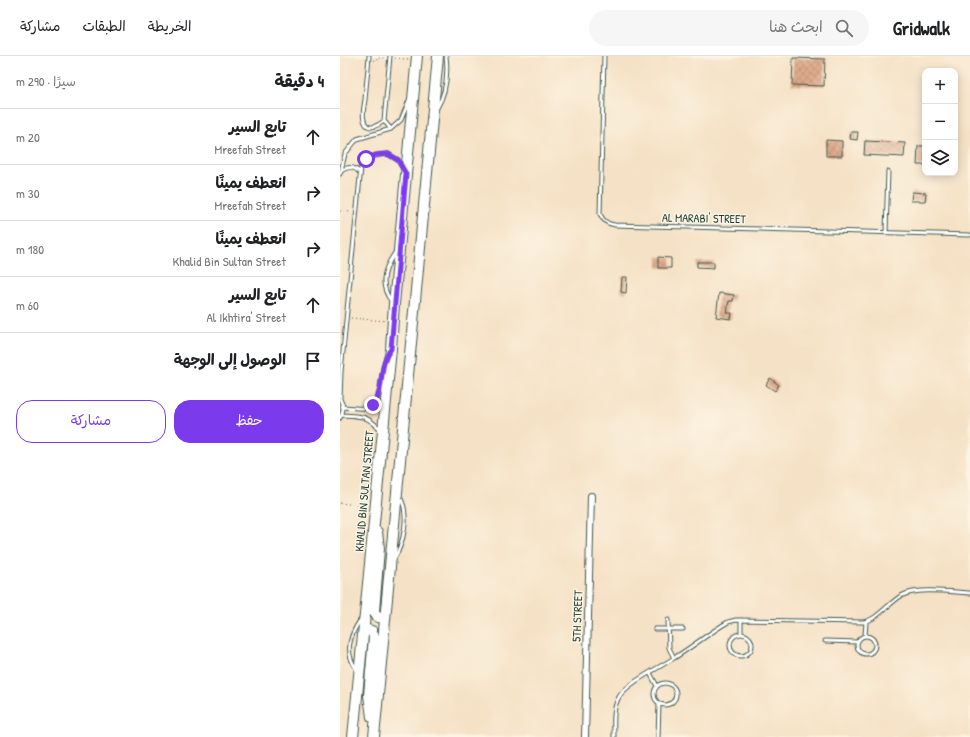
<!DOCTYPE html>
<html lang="ar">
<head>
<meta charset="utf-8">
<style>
	:root { --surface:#fff; --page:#f6f6f6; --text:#202124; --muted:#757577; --line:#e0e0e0; --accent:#7c3aed }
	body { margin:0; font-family:"Patrick Hand","Playpen Sans Arabic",sans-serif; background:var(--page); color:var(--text); direction:rtl }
	.controls { position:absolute; right:12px; top:12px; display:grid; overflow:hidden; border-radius:8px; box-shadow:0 2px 10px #0003 }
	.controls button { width:36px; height:36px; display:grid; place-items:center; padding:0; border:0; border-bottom:1px solid var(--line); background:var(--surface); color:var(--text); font:20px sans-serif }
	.stop { position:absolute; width:12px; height:12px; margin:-9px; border:3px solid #7c3aed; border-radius:50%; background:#fff }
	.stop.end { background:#7c3aed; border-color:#fff; box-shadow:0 1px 4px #0008 }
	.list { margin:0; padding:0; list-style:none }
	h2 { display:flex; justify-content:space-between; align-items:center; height:52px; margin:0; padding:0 16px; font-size:17px }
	h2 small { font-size:13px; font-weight:400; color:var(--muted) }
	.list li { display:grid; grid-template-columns:26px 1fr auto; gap:12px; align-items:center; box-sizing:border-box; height:56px; padding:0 16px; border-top:1px solid var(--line) }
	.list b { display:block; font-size:15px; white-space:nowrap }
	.list p { margin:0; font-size:13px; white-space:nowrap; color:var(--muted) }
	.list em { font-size:13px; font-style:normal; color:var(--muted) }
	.actions { display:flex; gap:8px; padding:12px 16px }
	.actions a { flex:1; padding:9px 0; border:1px solid var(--accent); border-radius:16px; text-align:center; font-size:14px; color:var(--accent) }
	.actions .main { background:var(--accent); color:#fff }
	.icon { flex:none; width:22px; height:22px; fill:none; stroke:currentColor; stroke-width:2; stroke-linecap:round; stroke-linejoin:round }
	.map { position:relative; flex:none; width:630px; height:681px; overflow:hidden; direction:ltr }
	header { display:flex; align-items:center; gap:24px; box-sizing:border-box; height:56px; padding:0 20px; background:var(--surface); border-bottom:1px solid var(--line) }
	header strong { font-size:19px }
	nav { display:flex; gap:22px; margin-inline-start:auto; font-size:14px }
	.search { width:280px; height:36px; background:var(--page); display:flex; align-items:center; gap:10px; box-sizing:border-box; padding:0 14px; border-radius:22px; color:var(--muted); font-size:15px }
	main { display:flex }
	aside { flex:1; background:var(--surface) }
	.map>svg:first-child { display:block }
	.building { fill:url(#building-cross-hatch) }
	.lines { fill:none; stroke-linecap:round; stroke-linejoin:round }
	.lane-casing { stroke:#3f564a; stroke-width:5 }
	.street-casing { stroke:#3f564a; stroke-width:8 }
	.primary-casing { stroke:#3f564a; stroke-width:12 }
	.path { stroke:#3f564a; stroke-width:1; stroke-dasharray:1 3; stroke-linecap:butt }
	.lane { stroke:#fff; stroke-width:3 }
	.street { stroke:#fff; stroke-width:6 }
	.primary { stroke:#fff; stroke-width:10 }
	.route { stroke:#7c3aed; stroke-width:5 }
	.labels { text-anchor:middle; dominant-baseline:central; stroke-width:3; stroke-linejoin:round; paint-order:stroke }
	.street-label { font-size:12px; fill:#1f3d34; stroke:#fcf5e5 }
</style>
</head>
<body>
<header>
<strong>Gridwalk</strong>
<div class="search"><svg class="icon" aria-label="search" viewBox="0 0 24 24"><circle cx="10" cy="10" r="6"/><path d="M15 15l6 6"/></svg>ابحث هنا</div>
<nav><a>الخريطة</a><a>الطبقات</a><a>مشاركة</a></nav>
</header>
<main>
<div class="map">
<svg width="630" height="681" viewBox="0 0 630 681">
	<defs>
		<pattern id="building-cross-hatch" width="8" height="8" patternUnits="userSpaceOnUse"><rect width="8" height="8" fill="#dfa788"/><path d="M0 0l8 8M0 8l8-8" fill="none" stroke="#b48970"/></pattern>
	</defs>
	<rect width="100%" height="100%" fill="#fcf5e5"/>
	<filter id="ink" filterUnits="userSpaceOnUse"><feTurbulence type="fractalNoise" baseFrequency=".025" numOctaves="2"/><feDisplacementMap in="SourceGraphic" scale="8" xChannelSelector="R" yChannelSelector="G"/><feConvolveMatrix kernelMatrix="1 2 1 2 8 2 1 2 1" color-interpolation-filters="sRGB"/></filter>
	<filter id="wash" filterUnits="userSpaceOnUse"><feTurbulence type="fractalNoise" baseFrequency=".012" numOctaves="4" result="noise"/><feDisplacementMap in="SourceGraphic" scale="16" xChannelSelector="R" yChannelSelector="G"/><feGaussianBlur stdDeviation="0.9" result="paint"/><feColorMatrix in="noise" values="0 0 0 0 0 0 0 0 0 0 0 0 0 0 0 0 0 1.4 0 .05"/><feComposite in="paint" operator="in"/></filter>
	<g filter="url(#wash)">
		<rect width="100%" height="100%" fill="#f5e1c5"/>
		<g id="blocks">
			<path class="building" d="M453 2 485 3 484 30 452 29Z
				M511 76H518L517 84 510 83Z
				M486 84 502 85V100H486Z
				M525 85 565 87 564 101 524 99Z
				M578 90H585V109H577Z
				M572 136 586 137 585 145H571Z
				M318 201 331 202V212H318Z
				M357 206H374V212L357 211Z
				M282 221H287L286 237 281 236Z
				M379 237 394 239 393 245H389L387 257H392L391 263 376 261Z
				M430 322 439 329 435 335 426 329Z"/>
		</g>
	</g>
	<g filter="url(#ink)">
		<use href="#blocks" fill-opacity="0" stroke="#3f564a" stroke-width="1"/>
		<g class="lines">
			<defs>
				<path id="lane" d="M29 0C28 15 26 30 25 44 24 50 22 58 24 64 27 76 37 70 44 65
					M50 0 44 65 51 73
					M264 0 260 158C263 165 267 168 275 169L630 179
					M97 52C106 37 108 17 106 0
					M1 115 5 98 17 83 51 73 61 64 70 42
					M0 118 1 115C8 110 14 110 20 117
					M546 176 548 115
					M52 246C38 229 44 212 55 197
					M0 343 1 316 21 111C25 100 38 99 48 98L58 104 63 113
					M0 343C4 350 4 356 0 362
					M3 351C10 351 19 353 26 352 45 349 39 313 47 299
					M2 359C22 360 26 359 41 374
					M54 503C64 487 70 458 60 441
					M328 564 329 592 334 602
					M315 573H343
					M401 578V564
					M390 589a11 11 0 1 1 22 0a11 11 0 1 1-22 0Z
					M525 580 526 566
					M517 589a9 9 0 1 1 18 0a9 9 0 1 1-18 0Z
					M485 585 518 586
					M17 614C4 597 9 580 21 563
					M310 617 317 630
					M314 638a11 11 0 1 1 22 0a11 11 0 1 1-22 0Z
					M274 681C274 669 272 653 279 641 286 628 320 611 334 602 352 591 369 577 388 566L396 564 523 566C537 564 549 547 561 540 576 531 612 536 630 537
					M318 681 319 648"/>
				<path id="street" d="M245 681 251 440"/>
				<path id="primary" d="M37 476 39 492 34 556 38 561 45 562
					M24 573 32 575 34 581 29 639 32 661
					M13 681 51 293 54 248 77 0
					M34 681 98 0"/>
			</defs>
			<use href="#lane" class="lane-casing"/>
			<use href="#street" class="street-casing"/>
			<use href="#primary" class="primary-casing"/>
			<path class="path" d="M55 2 68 3
				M34 4 37 5V2H46
				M0 155 11 156
				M11 262 45 265
				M0 447 27 450"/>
			<use href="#lane" class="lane"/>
			<use href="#street" class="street"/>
			<use href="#primary" class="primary"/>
		</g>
	</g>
	<g class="lines" filter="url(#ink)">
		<path class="route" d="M26 103 36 99 48 98 58 104 66 118 51 293C37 310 46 332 33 349"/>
	</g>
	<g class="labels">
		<g class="street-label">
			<text transform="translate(364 162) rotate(1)">AL MARABI' STREET</text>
			<text transform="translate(24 435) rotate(-85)">KHALID BIN SULTAN STREET</text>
			<text transform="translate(237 560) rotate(-88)">5TH STREET</text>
		</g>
	</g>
</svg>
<div class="controls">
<button>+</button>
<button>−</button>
<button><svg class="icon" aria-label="layers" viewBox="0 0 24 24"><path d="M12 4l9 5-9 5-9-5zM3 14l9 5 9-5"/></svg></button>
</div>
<div class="stop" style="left:26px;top:103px"></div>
<div class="stop end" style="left:33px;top:349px"></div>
</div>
<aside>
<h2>4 دقيقة<small>سيرًا · 290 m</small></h2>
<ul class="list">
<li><svg class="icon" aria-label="ahead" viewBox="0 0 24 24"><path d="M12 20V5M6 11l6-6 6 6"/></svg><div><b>تابع السير</b><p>Mreefah Street</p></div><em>20 m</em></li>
<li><svg class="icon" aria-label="right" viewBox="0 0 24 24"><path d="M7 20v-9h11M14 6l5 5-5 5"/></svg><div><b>انعطف يمينًا</b><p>Mreefah Street</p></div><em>30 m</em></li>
<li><svg class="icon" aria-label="right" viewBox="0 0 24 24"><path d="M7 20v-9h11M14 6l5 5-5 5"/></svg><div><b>انعطف يمينًا</b><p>Khalid Bin Sultan Street</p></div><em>180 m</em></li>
<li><svg class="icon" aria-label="ahead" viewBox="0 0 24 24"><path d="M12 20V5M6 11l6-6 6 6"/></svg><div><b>تابع السير</b><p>Al Ikhtira' Street</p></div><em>60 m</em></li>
<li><svg class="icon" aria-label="arrive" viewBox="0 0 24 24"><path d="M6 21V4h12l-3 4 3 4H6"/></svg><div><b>الوصول إلى الوجهة</b></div></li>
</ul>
<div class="actions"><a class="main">حفظ</a><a>مشاركة</a></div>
</aside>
</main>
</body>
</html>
